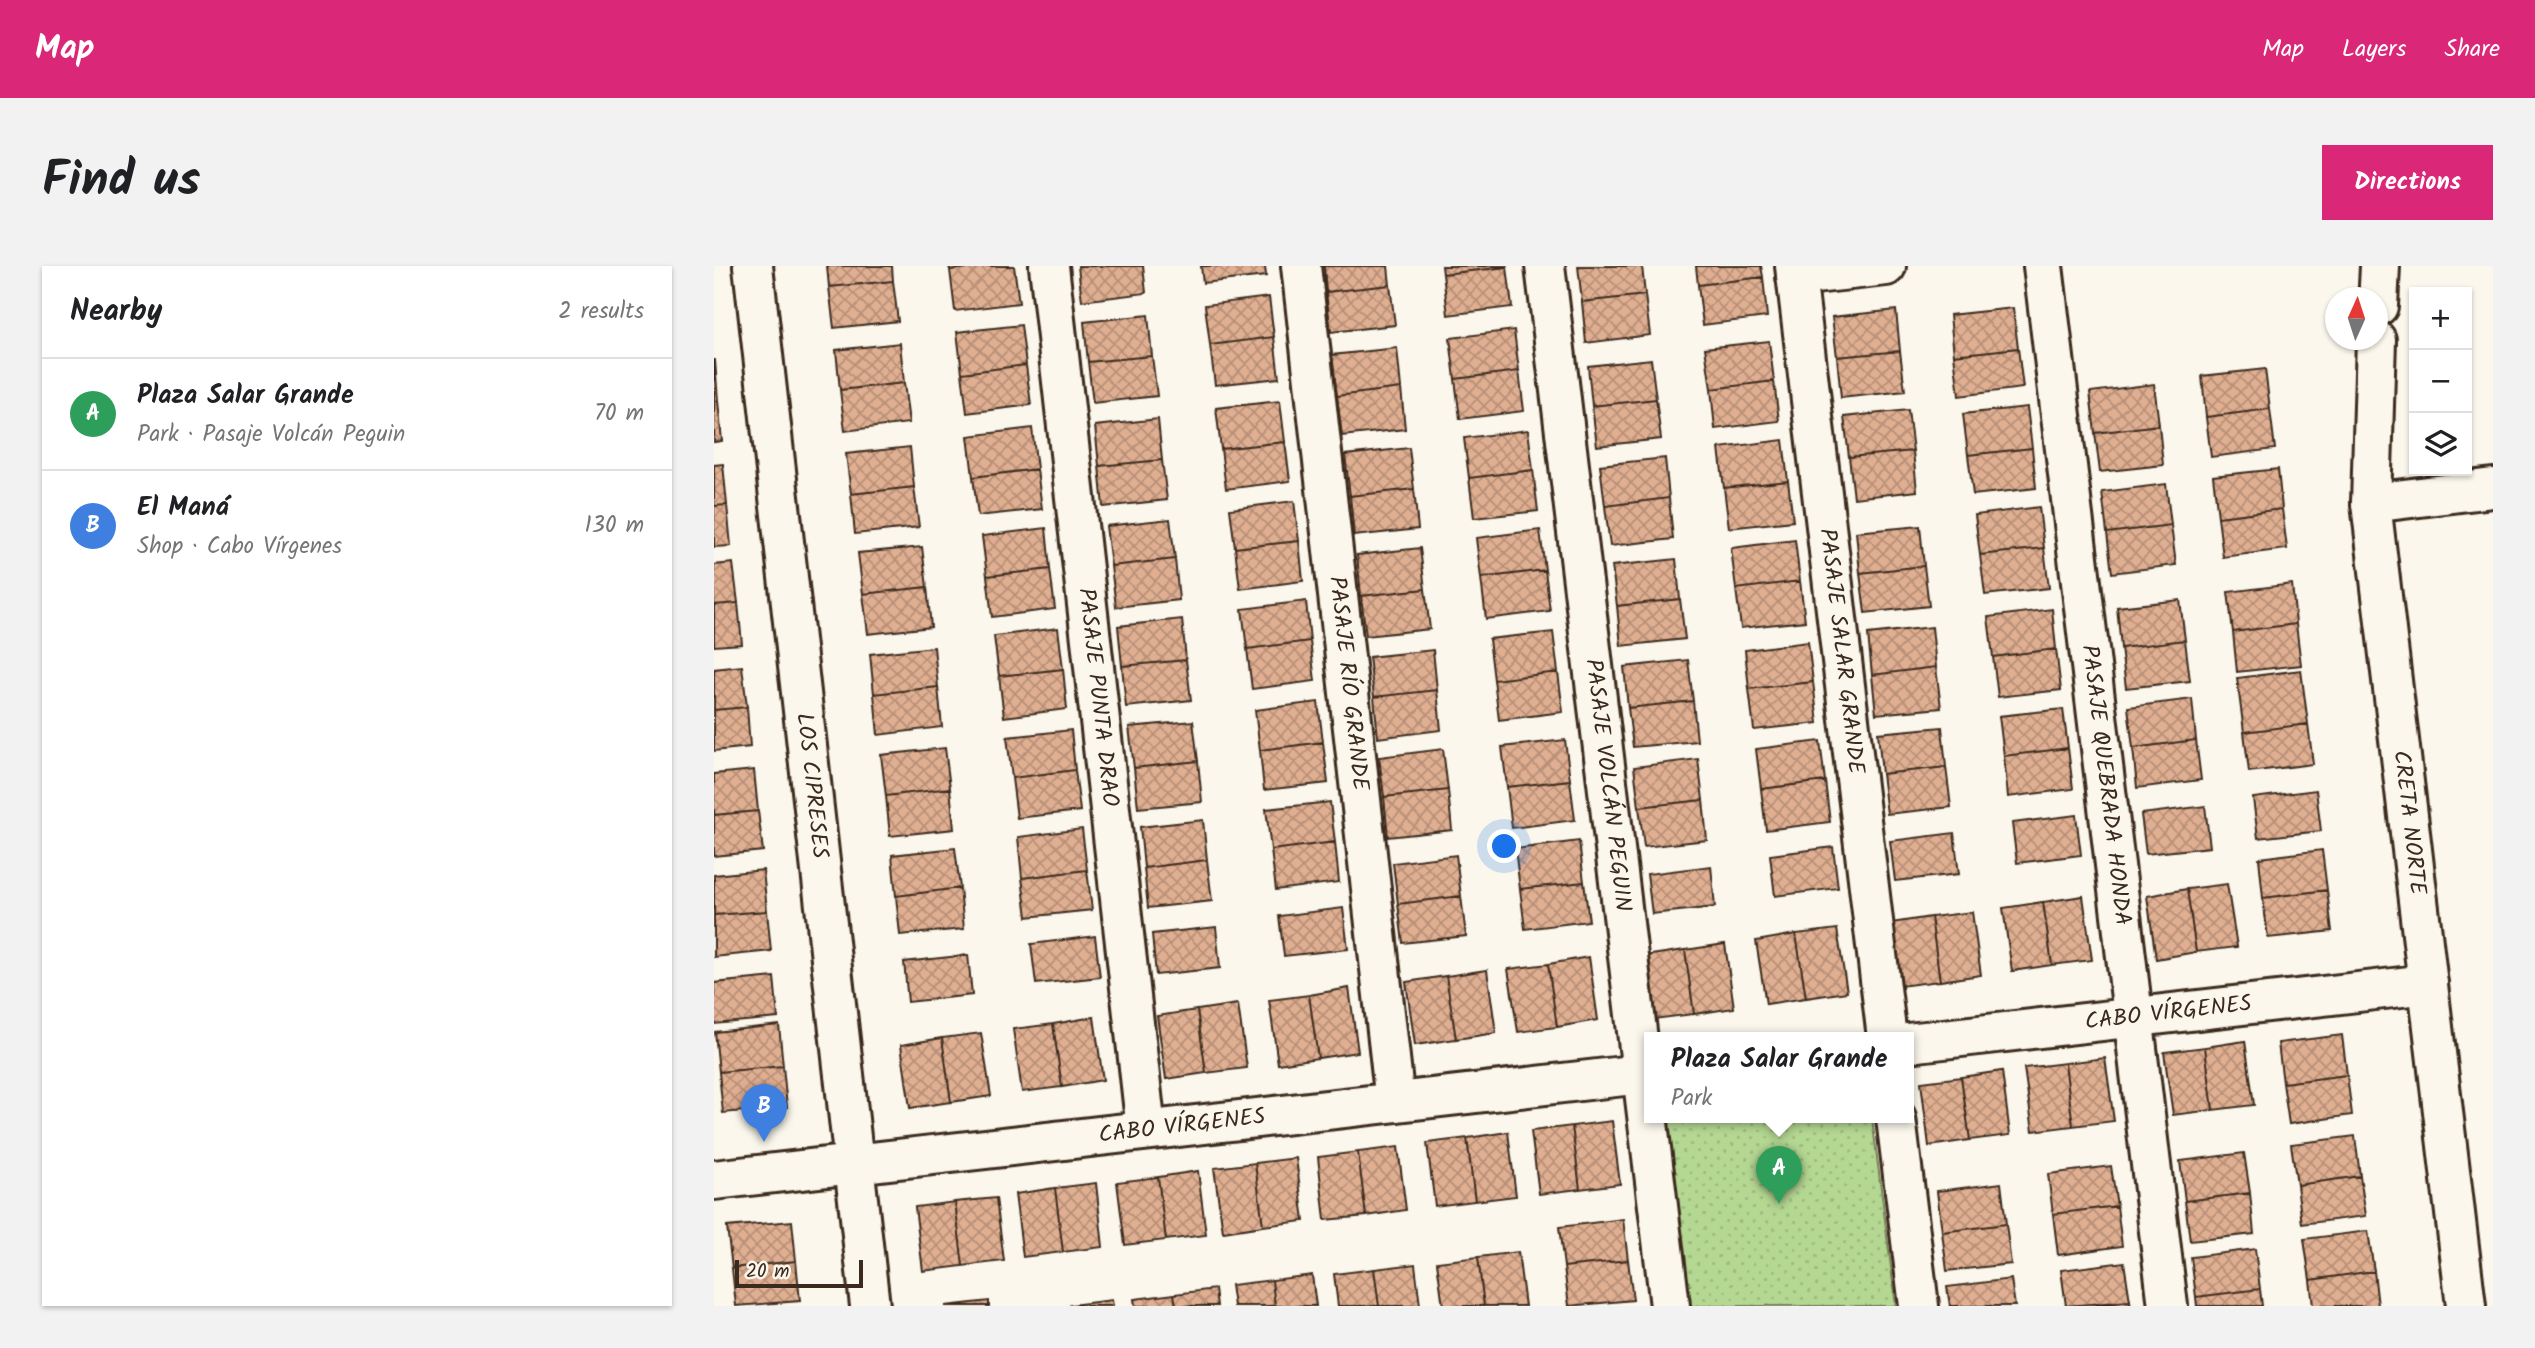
<!DOCTYPE html>
<html lang="en">
<head>
<meta charset="utf-8">
<style>
	:root { --surface:#fff; --page:#f2f2f2; --text:#202124; --muted:#757577; --line:#e0e0e0; --accent:#db2777 }
	body { margin:0; font-family:Kalam,sans-serif; background:var(--page); color:var(--text) }
	.controls { position:absolute; right:21px; top:21px; display:grid; overflow:hidden; border-radius:0px; box-shadow:0 2px 5px #0004 }
	.controls button { width:63px; height:63px; display:grid; place-items:center; padding:0; border:0; border-bottom:2px solid var(--line); background:var(--surface); color:var(--text); font:35px sans-serif }
	.compass { position:absolute; left:1611px; top:21px; width:63px; height:63px; border-radius:50%; background:var(--surface); box-shadow:0 2px 5px #0004; rotate:3deg }
	.scale { position:absolute; left:21px; bottom:18px; width:128px; box-sizing:border-box; padding-left:7px; border:4px solid #3b2a1e; border-top:0; font-size:19px; line-height:24px; white-space:nowrap; color:#3b2a1e; -webkit-text-stroke:5px #fbf7ec; paint-order:stroke }
	.you { position:absolute; left:791px; top:581px; width:24px; height:24px; margin:-18px; border:5px solid #fff; border-radius:50%; background:#1a73e8; box-shadow:0 0 0 10px #1a73e833 }
	.badge { display:grid; place-items:center; width:46px; height:46px; border-radius:50%; background:var(--accent); color:#fff; font-size:23px; font-weight:700 }
	.pin { position:absolute; translate:-50% -58px; filter:drop-shadow(0 2px 4px #0008) }
	.pin::after { content:''; position:absolute; top:37px; width:24px; height:21px; background:inherit; clip-path:polygon(0 0,100% 0,50% 100%) }
	.popup { position:absolute; left:930px; top:766px; width:270px; height:91px; box-sizing:border-box; display:grid; place-content:center; border-radius:0px; background:var(--surface); filter:drop-shadow(0 2px 5px #0005); font-size:23px; white-space:nowrap; color:var(--muted) }
	.popup b { font-size:26px; color:var(--text) }
	.popup::after { content:''; position:absolute; left:50%; top:100%; margin-left:-14px; border:14px solid transparent; border-top-color:var(--surface) }
	.list { margin:0; padding:0; list-style:none }
	h2 { display:flex; justify-content:space-between; align-items:center; height:91px; margin:0; padding:0 28px; font-size:30px }
	h2 small { font-size:23px; font-weight:400; color:var(--muted) }
	.list li { display:grid; grid-template-columns:46px 1fr auto; gap:21px; align-items:center; box-sizing:border-box; height:112px; padding:0 28px; border-top:2px solid var(--line) }
	.list b { display:block; font-size:26px; white-space:nowrap }
	.list p { margin:0; font-size:23px; white-space:nowrap; color:var(--muted) }
	.list em { font-size:23px; font-style:normal; color:var(--muted) }
	.icon { flex:none; width:38px; height:38px; fill:none; stroke:currentColor; stroke-width:2; stroke-linecap:round; stroke-linejoin:round }
	.map { position:relative; flex:none; width:1779px; height:1040px; overflow:hidden; border-radius:0px }
	header { display:flex; align-items:center; gap:42px; box-sizing:border-box; height:98px; padding:0 35px; background:var(--accent); color:#fff }
	header strong { font-size:33px }
	nav { display:flex; gap:38px; margin-inline-start:auto; font-size:24px }
	.intro { display:flex; align-items:center; justify-content:space-between; box-sizing:border-box; height:168px; padding:0 42px }
	h1 { margin:0; font-size:49px }
	.button { padding:18px 32px; border-radius:0px; background:var(--accent); color:#fff; font-size:24px; font-weight:700 }
	main { display:flex; gap:42px; padding:0 42px }
	aside { flex:1; background:var(--surface); border-radius:0px; box-shadow:0 2px 5px #0004 }
	.map>svg:first-child { display:block }
	.grass { fill:url(#grass-dots); stroke:#788058; stroke-width:2 }
	.building { fill:url(#building-cross-hatch); stroke:#3b2a1e; stroke-width:2 }
	.lines { fill:none; stroke-linecap:round; stroke-linejoin:round }
	.street-casing { stroke:#3b2a1e; stroke-width:44 }
	.secondary-casing { stroke:#3b2a1e; stroke-width:44 }
	.street { stroke:#fbf7ec; stroke-width:38 }
	.secondary { stroke:#fbf7ec; stroke-width:38 }
	.labels { text-anchor:middle; dominant-baseline:central; stroke-width:7; stroke-linejoin:round; paint-order:stroke }
	.street-label { font-size:23px; fill:#3b2a1e; stroke:#fbf7ec }
</style>
</head>
<body>
<header>
<strong>Map</strong>
<nav><a>Map</a><a>Layers</a><a>Share</a></nav>
</header>
<div class="intro"><h1>Find us</h1><a class="button">Directions</a></div>
<main>
<aside>
<h2>Nearby<small>2 results</small></h2>
<ul class="list">
<li><span class="badge" style="background:#2e9e5b">A</span><div><b>Plaza Salar Grande</b><p>Park · Pasaje Volcán Peguin</p></div><em>70 m</em></li>
<li><span class="badge" style="background:#3f7fe0">B</span><div><b>El Maná</b><p>Shop · Cabo Vírgenes</p></div><em>130 m</em></li>
</ul>
</aside>
<div class="map">
<svg width="1779" height="1040" viewBox="0 0 1779 1040">
	<defs>
		<pattern id="grass-dots" width="8" height="8" patternUnits="userSpaceOnUse" patternTransform="scale(1.75)"><rect width="8" height="8" fill="#b4d792"/><path d="M2 2h.1M6 6h.1" fill="none" stroke="#9cb97d" stroke-width="1.8" stroke-linecap="round"/></pattern>
		<pattern id="building-cross-hatch" width="8" height="8" patternUnits="userSpaceOnUse" patternTransform="scale(1.75)"><rect width="8" height="8" fill="#e0af92"/><path d="M0 0l8 8M0 8l8-8" fill="none" stroke="#b78f77"/></pattern>
	</defs>
	<rect width="100%" height="100%" fill="#fbf7ec"/>
	<filter id="ink" filterUnits="userSpaceOnUse"><feTurbulence type="fractalNoise" baseFrequency=".0143" numOctaves="2"/><feDisplacementMap in="SourceGraphic" scale="14" xChannelSelector="R" yChannelSelector="G"/><feConvolveMatrix kernelMatrix="1 2 1 2 8 2 1 2 1" color-interpolation-filters="sRGB"/></filter>
	<g filter="url(#ink)">
		<path class="grass" d="M948 852H1158L1182 1040H975Z"/>
		<path class="building" d="M113 0H178L179 15 115 21Z
			M235 0H272L236 4Z
			M272 0H300L305 37 241 45 236 4Z
			M364 0H429L432 27 368 35Z
			M487 0H551L552 10 489 17Z
			M610 0H674L676 19 612 26Z
			M728 0H793V1L729 8Z
			M864 0H928L931 29 868 36Z
			M982 0H1047L1049 11 984 19Z
			M793 1 798 41 734 49 729 8Z
			M1049 11 1053 51 989 59 984 19Z
			M179 15 184 55 120 62 115 21Z
			M676 19 681 59 617 66 612 26Z
			M931 29 936 69 872 77 868 36Z
			M555 31 560 71 496 79 491 39Z
			M1299 42 1304 82 1240 89 1236 49Z
			M1182 44 1186 85 1123 91 1118 51Z
			M434 49 438 90 374 96 370 56Z
			M307 59 312 99 248 107 243 66Z
			M800 64 805 105 741 113 736 72Z
			M560 71 565 112 501 119 496 79Z
			M1055 75 1060 115 997 123 991 82Z
			M186 77 190 117 126 124 122 84Z
			M683 82 687 122 623 130 618 89Z
			M1304 82 1309 122 1245 130 1240 89Z
			M1186 85 1191 125 1127 132 1123 91Z
			M438 90 443 130 379 137 374 96Z
			M937 93 942 133 878 140 874 100Z
			M1 94 4 135H0V94Z
			M312 99 317 139 253 147 248 107Z
			M1551 103 1556 143 1492 151 1488 110Z
			M805 105 810 145 746 153 741 113Z
			M1060 115 1065 155 1001 163 997 123Z
			M190 117 195 157 131 165 126 124Z
			M1440 118 1445 159 1381 167 1376 126Z
			M687 122 691 163 628 170 623 130Z
			M942 133 947 173 883 180 878 140Z
			M0 135H4L8 175 0 176Z
			M566 135 571 176 507 183 502 142Z
			M1313 141 1318 182 1254 189 1249 148Z
			M1556 143 1561 183 1497 191 1492 151Z
			M1194 144 1199 185 1135 191 1130 151Z
			M444 153 448 194 385 200 381 160Z
			M1445 159 1449 199 1386 206 1381 167Z
			M318 162 323 203 259 211 254 170Z
			M814 164 819 204 755 212 750 172Z
			M1069 174 1074 215 1010 222 1005 182Z
			M571 176 576 215 512 223 507 183Z
			M196 181 200 221 137 228 132 188Z
			M695 182 700 223 636 230 631 189Z
			M1318 182 1322 222 1259 229 1254 189Z
			M1199 185 1203 225 1140 232 1135 191Z
			M951 192 955 232 891 240 886 199Z
			M448 194 453 234 389 241 385 200Z
			M9 198 13 239 0 240V199Z
			M323 203 328 243 264 250 259 211Z
			M1564 203 1568 243 1504 251 1499 210Z
			M819 204 824 245 760 252 755 212Z
			M1074 215 1079 255 1015 262 1010 222Z
			M1452 218 1457 259 1393 267 1388 226Z
			M200 221 205 261 141 268 137 228Z
			M700 223 704 263 640 270 636 230Z
			M955 232 959 273 896 280 891 240Z
			M580 235 585 275 521 282 516 243Z
			M13 239 17 280 0 281V240Z
			M1325 241 1330 282 1266 289 1261 249Z
			M1568 243 1573 283 1509 291 1504 251Z
			M456 253 461 293 397 300 392 260Z
			M1457 259 1462 299 1398 307 1393 267Z
			M1206 260 1210 300 1146 307 1142 266Z
			M332 262 336 303 273 310 268 270Z
			M826 264 831 304 767 312 762 272Z
			M1081 274 1086 315 1022 323 1017 282Z
			M585 275 589 315 526 323 521 282Z
			M208 281 213 321 149 328 144 287Z
			M706 282 711 323 647 330 643 289Z
			M1330 282 1335 322 1271 329 1266 289Z
			M461 293 465 334 402 341 397 300Z
			M962 293 966 333 903 340 898 300Z
			M19 297 24 337 0 339V299Z
			M1210 300 1215 340 1151 347 1146 307Z
			M336 303 341 343 278 351 273 310Z
			M831 304 836 345 772 353 767 312Z
			M1086 315 1091 355 1027 362 1022 323Z
			M1578 318 1582 358 1519 366 1514 326Z
			M213 321 217 361 154 368 149 328Z
			M711 323 716 363 652 370 647 330Z
			M966 333 971 373 907 380 903 340Z
			M1466 334 1471 374 1407 382 1403 341Z
			M592 335 596 375 533 383 528 343Z
			M24 337 28 378 0 380V339Z
			M1338 343 1342 383 1279 391 1274 351Z
			M468 353 472 394 408 400 404 360Z
			M1582 358 1587 399 1523 406 1519 366Z
			M1218 361 1222 401 1158 409 1154 368Z
			M344 362 349 403 285 410 280 370Z
			M839 366 844 406 780 414 775 373Z
			M1471 374 1476 415 1412 422 1407 382Z
			M596 375 601 415 538 423 533 383Z
			M1094 376 1099 416 1035 423 1031 384Z
			M220 381 224 421 160 428 156 388Z
			M1342 383 1347 424 1284 431 1279 391Z
			M719 384 723 424 660 431 655 391Z
			M472 394 477 434 412 441 408 400Z
			M974 394 979 435 914 442 910 401Z
			M28 400 33 441 0 444V403Z
			M1222 401 1227 442 1162 448 1158 409Z
			M349 403 353 443 290 451 285 410Z
			M1587 404 1594 458 1530 466 1523 412Z
			M844 406 849 446 785 454 780 414Z
			M1099 416 1104 457 1040 464 1035 423Z
			M224 421 228 461 164 469 160 428Z
			M723 424 727 464 664 472 660 431Z
			M1478 433 1482 474 1419 482 1414 441Z
			M979 435 983 475 919 481 914 442Z
			M604 436 609 476 546 484 541 444Z
			M33 441 36 481 0 485V444Z
			M1349 443 1354 482 1290 490 1285 450Z
			M479 455 484 495 420 502 415 461Z
			M1594 458 1599 498 1535 506 1530 466Z
			M1228 461 1232 501 1168 508 1164 467Z
			M357 464 361 504 298 512 293 471Z
			M851 474 856 514 793 521 788 481Z
			M1482 474 1487 514 1423 522 1419 482Z
			M1106 475 1111 515 1047 523 1042 483Z
			M609 476 614 517 550 524 546 484Z
			M231 482 236 522 172 530 167 489Z
			M1354 482 1359 523 1294 531 1290 490Z
			M729 483 734 524 670 531 665 491Z
			M984 493 989 534 925 541 920 501Z
			M484 495 488 536 424 542 420 502Z
			M1232 501 1237 541 1173 548 1168 508Z
			M40 504 44 545 0 549V508Z
			M361 504 366 545 303 552 298 512Z
			M856 514 861 554 798 562 793 521Z
			M1111 515 1116 556 1052 564 1047 523Z
			M236 522 240 563 176 570 172 530Z
			M734 524 738 564 674 571 670 531Z
			M1602 524 1607 565 1544 572 1539 532Z
			M989 534 993 574 930 581 925 541Z
			M616 536 621 576 557 584 552 543Z
			M1491 540 1496 581 1432 588 1427 548Z
			M44 545 49 585 0 590V549Z
			M1362 549 1367 589 1303 597 1298 557Z
			M489 554 493 594 430 602 426 561Z
			M368 563 373 604 308 612 304 571Z
			M1240 567 1245 608 1181 615 1176 575Z
			M865 575 870 616 806 623 801 583Z
			M621 576 625 616 562 624 557 584Z
			M1119 581 1124 622 1061 630 1056 589Z
			M241 582 246 622 182 630 178 589Z
			M1608 584 1613 624 1549 632 1545 592Z
			M742 589 747 630 684 638 679 597Z
			M493 594 498 635 434 642 430 602Z
			M997 600 1001 641 938 648 933 608Z
			M49 604 53 645 0 649V609Z
			M373 604 378 644 313 651 308 612Z
			M870 616 875 655 811 663 806 623Z
			M1513 618 1523 681 1482 686 1473 623Z
			M246 622 250 663 186 669 182 630Z
			M1473 623 1482 686 1442 693 1433 630Z
			M1613 624 1618 665 1554 672 1549 632Z
			M747 630 752 670 689 677 684 638Z
			M1369 630 1378 694 1338 699 1329 636Z
			M1329 636 1338 699 1298 705 1289 642Z
			M629 642 634 683 570 690 565 650Z
			M53 645 57 685 0 691V649Z
			M1258 646 1267 709 1226 715 1217 651Z
			M1217 651 1226 715 1186 720 1177 657Z
			M502 661 506 702 442 709 438 668Z
			M1123 663 1133 726 1092 732 1082 668Z
			M1082 668 1092 732 1052 738 1042 675Z
			M381 670 386 711 322 718 317 678Z
			M1011 678 1020 742 980 748 971 684Z
			M971 684 980 748 940 753 930 690Z
			M254 689 258 729 194 736 190 696Z
			M875 691 884 754 843 761 834 698Z
			M834 698 843 761 804 766 794 703Z
			M773 704 782 767 742 773 732 710Z
			M732 710 742 773 701 779 692 716Z
			M60 711 64 752 0 758V717Z
			M635 722 644 786 604 792 595 729Z
			M595 729 604 792 564 798 555 734Z
			M524 738 533 802 492 807 483 744Z
			M483 744 492 807 452 813 443 750Z
			M380 751 389 814 348 821 339 758Z
			M339 758 348 821 308 826 299 763Z
			M65 759 69 800 5 806 1 766Z
			M267 767 277 830 237 836 228 772Z
			M1628 769 1633 809 1569 817 1564 777Z
			M228 772 237 836 196 842 187 779Z
			M1531 775 1540 839 1499 844 1491 781Z
			M1491 781 1499 844 1459 849 1450 786Z
			M1391 792 1400 855 1359 860 1351 797Z
			M1351 797 1359 860 1319 865 1310 802Z
			M69 800 73 841 9 847 5 806Z
			M1288 805 1296 869 1256 874 1247 811Z
			M1633 809 1638 849 1575 858 1569 817Z
			M1247 811 1256 874 1215 880 1207 816Z
			M898 855 906 918 866 923 858 860Z
			M858 860 866 923 825 928 817 865Z
			M794 866 802 930 761 935 753 872Z
			M1641 870 1646 910 1583 919 1577 878Z
			M753 872 761 935 721 940 713 877Z
			M684 881 692 944 652 950 644 886Z
			M644 886 652 950 611 954 604 891Z
			M1530 887 1536 927 1471 935 1466 895Z
			M582 892 590 955 549 960 541 897Z
			M541 897 549 960 509 966 500 902Z
			M1397 900 1403 940 1339 948 1334 908Z
			M484 905 492 969 452 974 444 911Z
			M1646 910 1652 950 1588 958 1583 919Z
			M444 911 452 974 411 979 403 916Z
			M382 917 389 981 349 986 341 922Z
			M1287 917 1292 958 1228 966 1223 925Z
			M341 922 349 986 309 991 301 928Z
			M1536 927 1540 968 1476 975 1471 935Z
			M282 932 290 995 249 1000 241 936Z
			M241 936 249 1000 209 1005 201 941Z
			M1403 940 1408 980 1344 989 1339 948Z
			M909 953 914 994 850 1001 845 961Z
			M78 955 82 995 18 1002 13 961Z
			M1292 958 1297 998 1233 1005 1228 966Z
			M1654 965 1660 1005 1596 1014 1590 973Z
			M1541 983 1546 1023 1482 1031 1477 991Z
			M804 986 811 1040H770L764 991Z
			M764 991 770 1040H729L723 996Z
			M914 994 919 1034 855 1040 850 1001Z
			M82 995 86 1035 22 1040 18 1002Z
			M1410 996 1416 1035 1352 1040 1347 1004Z
			M701 998 706 1040H665L660 1003Z
			M660 1003 665 1040H624L620 1008Z
			M1660 1005 1664 1040H1599L1596 1014Z
			M598 1009 602 1040H561L558 1014Z
			M1297 1013 1301 1040H1236L1233 1021Z
			M558 1014 561 1040H520L517 1019Z
			M501 1023 503 1040H462L460 1028Z
			M1546 1023 1548 1040H1483L1482 1031Z
			M460 1028 462 1040H421L420 1033Z
			M398 1034 399 1040H358L357 1039Z
			M275 1035V1040H231Z
			M1416 1035 1417 1040H1382Z"/>
		<g class="lines">
			<defs>
				<g id="street">
					<path id="s1" d="M39 0 156 1040"/>
					<path id="s2" d="M335 0 432 864"/>
					<path id="s3" d="M587 0 681 836"/>
					<path id="s4" d="M831 0 956 1040"/>
					<path id="s5" d="M1081 0 1173 772"/>
					<path id="s6" d="M1329 0 1454 1040"/>
					<path d="M1082 10 1172 0"/>
					<path id="s7" d="M1194 777 1714 718"/>
					<path d="M1182 852 1205 1040"/>
					<path id="s8" d="M0 914 936 807"/>
				</g>
				<g id="secondary">
					<path d="M1664 40 1666 0"/>
					<path id="s9" d="M1662 74 1657 237 1752 1040"/>
					<path d="M1657 237 1779 222"/>
				</g>
			</defs>
			<use href="#street" class="street-casing"/>
			<use href="#secondary" class="secondary-casing"/>
			<use href="#street" class="street"/>
			<use href="#secondary" class="secondary"/>
		</g>
	</g>
	<g class="labels">
		<g class="street-label">
			<text stroke="none"><textPath href="#s5" startOffset="388">PASAJE SALAR GRANDE</textPath></text>
			<text stroke="none"><textPath href="#s3" startOffset="420">PASAJE RÍO GRANDE</textPath></text>
			<text stroke="none"><textPath href="#s2" startOffset="434">PASAJE PUNTA DRAO</textPath></text>
			<text stroke="none"><textPath href="#s1" startOffset="523">LOS CIPRESES</textPath></text>
			<text stroke="none"><textPath href="#s4" startOffset="523">PASAJE VOLCÁN PEGUIN</textPath></text>
			<text stroke="none"><textPath href="#s6" startOffset="523">PASAJE QUEBRADA HONDA</textPath></text>
			<text stroke="none"><textPath href="#s9" startOffset="485">CRETA NORTE</textPath></text>
			<text stroke="none"><textPath href="#s7" startOffset="262">CABO VÍRGENES</textPath></text>
			<text stroke="none"><textPath href="#s8" startOffset="471">CABO VÍRGENES</textPath></text>
		</g>
	</g>
</svg>
<div class="controls">
<button>+</button>
<button>−</button>
<button><svg class="icon" aria-label="layers" viewBox="0 0 24 24"><path d="M12 4l9 5-9 5-9-5zM3 14l9 5 9-5"/></svg></button>
</div>
<svg class="compass" viewBox="-18 -18 36 36"><path d="M0-13l5 13h-10z" fill="#e53935"/><path d="M0 13l5-13h-10z" fill="#757577"/></svg>
<div class="scale">20 m</div>
<div class="you"></div>
<div class="pin badge" style="left:1065px;top:938px;background:#2e9e5b">A</div>
<div class="popup"><b>Plaza Salar Grande</b>Park</div>
<div class="pin badge" style="left:50px;top:876px;background:#3f7fe0">B</div>
</div>
</main>
</body>
</html>
